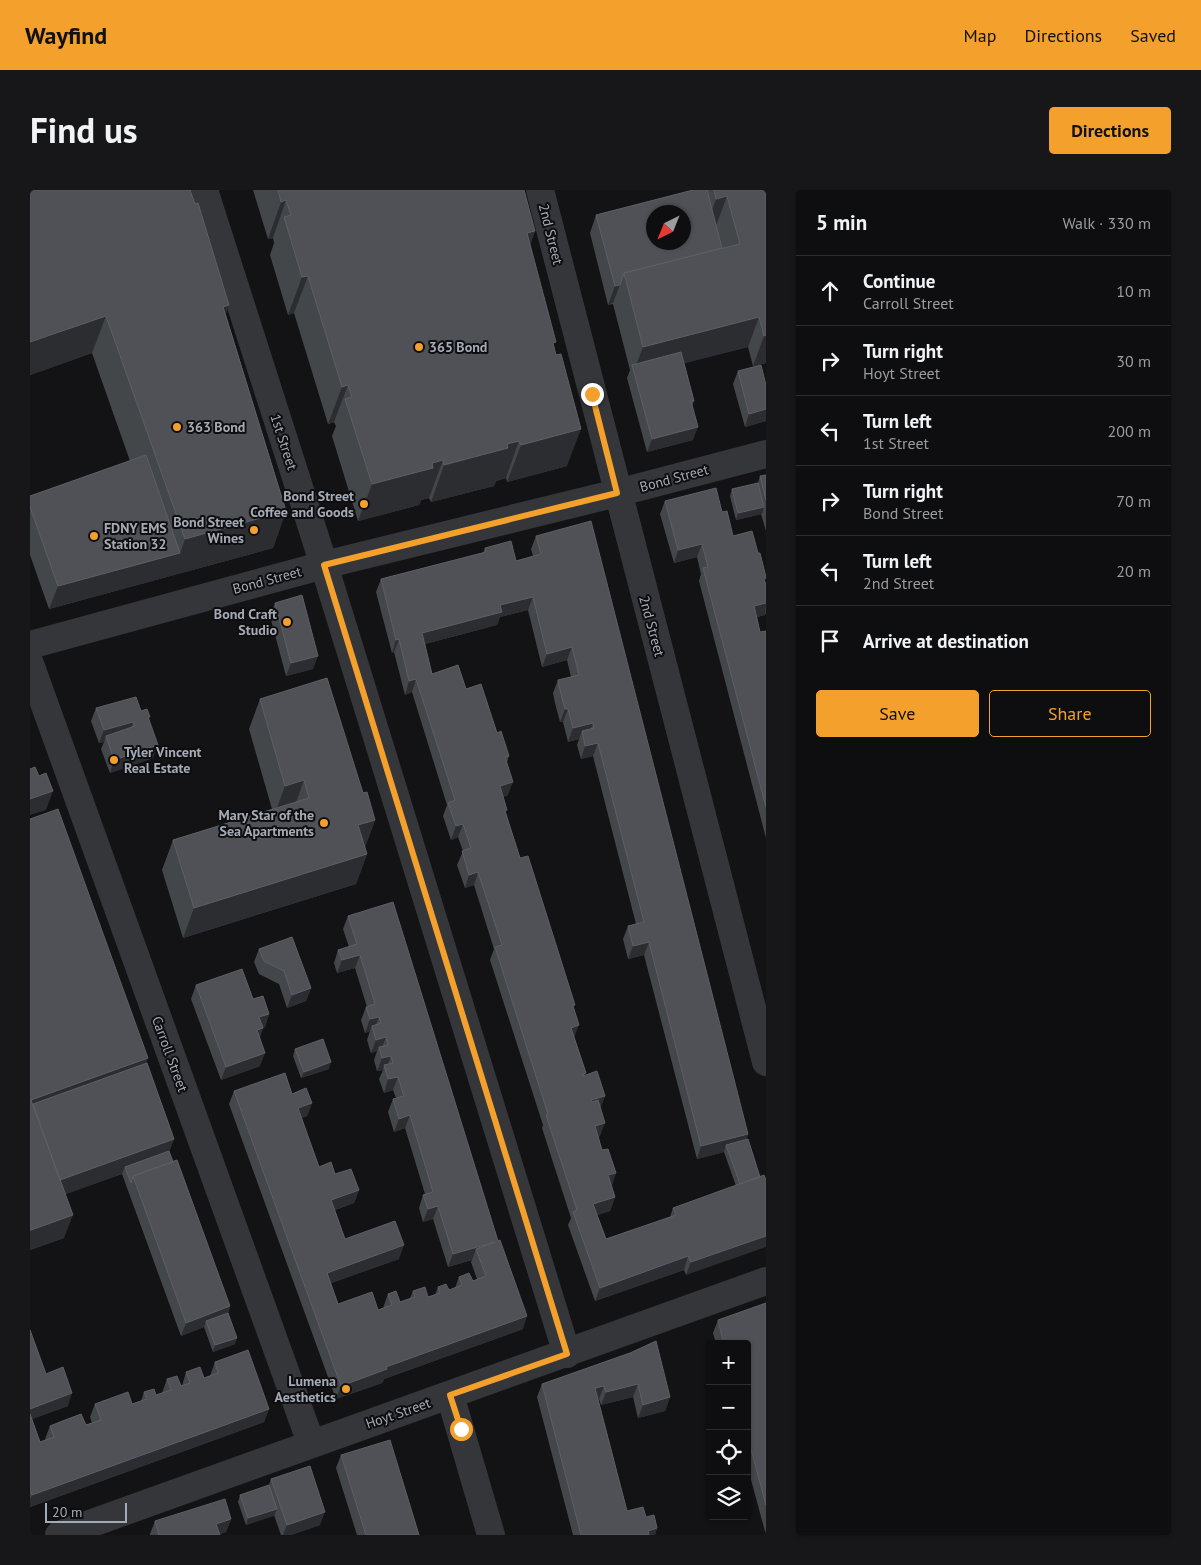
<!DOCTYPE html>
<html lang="en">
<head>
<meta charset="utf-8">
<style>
	:root { --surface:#0e0e10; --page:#171719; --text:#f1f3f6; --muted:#9b9c9f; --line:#2e2e30; --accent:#f4a02c }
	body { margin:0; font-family:"PT Sans",sans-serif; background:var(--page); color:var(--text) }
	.controls { position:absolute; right:15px; bottom:15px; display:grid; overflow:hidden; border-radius:5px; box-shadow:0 1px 4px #0004 }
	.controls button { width:45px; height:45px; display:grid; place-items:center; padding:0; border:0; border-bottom:1px solid var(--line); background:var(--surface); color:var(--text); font:25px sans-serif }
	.compass { position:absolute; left:616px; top:15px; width:45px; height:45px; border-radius:50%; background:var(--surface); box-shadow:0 1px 4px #0004; rotate:223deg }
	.scale { position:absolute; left:15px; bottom:12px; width:82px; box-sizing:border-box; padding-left:5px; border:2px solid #a5abb6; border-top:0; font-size:14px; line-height:18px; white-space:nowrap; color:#a5abb6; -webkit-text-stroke:4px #0e0e10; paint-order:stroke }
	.stop { position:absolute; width:15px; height:15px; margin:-11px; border:4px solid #f4a02c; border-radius:50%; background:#fff }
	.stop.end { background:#f4a02c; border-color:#fff; box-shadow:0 1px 5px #0008 }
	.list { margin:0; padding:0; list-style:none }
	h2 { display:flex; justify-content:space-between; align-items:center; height:65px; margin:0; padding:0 20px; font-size:21px }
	h2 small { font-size:16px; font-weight:400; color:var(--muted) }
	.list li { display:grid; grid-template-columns:32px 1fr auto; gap:15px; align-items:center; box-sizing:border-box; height:70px; padding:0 20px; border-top:1px solid var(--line) }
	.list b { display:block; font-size:19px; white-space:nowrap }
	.list p { margin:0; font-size:16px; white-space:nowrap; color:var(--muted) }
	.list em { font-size:16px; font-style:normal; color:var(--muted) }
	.actions { display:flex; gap:10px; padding:15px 20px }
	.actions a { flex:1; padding:11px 0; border:1px solid var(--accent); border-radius:5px; text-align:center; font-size:18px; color:var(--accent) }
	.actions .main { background:var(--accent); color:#111 }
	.icon { flex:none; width:28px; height:28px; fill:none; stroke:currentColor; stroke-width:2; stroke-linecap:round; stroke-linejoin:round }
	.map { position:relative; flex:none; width:736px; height:1345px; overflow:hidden; border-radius:5px }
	header { display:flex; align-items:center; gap:30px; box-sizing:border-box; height:70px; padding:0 25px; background:var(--accent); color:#111 }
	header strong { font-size:24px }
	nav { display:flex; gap:28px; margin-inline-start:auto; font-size:18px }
	.intro { display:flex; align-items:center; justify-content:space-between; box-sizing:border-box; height:120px; padding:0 30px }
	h1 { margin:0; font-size:35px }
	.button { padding:12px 22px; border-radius:5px; background:var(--accent); color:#111; font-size:18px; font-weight:700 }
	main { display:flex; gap:30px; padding:0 30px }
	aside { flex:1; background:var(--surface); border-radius:5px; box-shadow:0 1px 4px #0004 }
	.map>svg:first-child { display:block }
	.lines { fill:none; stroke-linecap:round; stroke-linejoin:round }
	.minor { stroke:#34363a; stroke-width:28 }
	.wall { fill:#44474a; fill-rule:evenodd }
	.shaded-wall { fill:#2c2d30 }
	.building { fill:#4f5156; stroke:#5c5f65; fill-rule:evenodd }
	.route { stroke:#f4a02c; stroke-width:6 }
	.poi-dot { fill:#f4a02c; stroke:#0e0e10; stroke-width:2 }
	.labels { text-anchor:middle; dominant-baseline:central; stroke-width:4; stroke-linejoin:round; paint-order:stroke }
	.street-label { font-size:14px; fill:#a5abb6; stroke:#0e0e10 }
	.poi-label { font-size:14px; font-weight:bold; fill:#a5abb6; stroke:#0e0e10; text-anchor:end }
</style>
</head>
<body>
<header>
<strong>Wayfind</strong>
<nav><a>Map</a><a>Directions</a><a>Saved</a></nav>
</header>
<div class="intro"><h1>Find us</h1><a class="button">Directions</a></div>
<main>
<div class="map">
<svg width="736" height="1345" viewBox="0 0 736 1345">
	<rect width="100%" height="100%" fill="#131315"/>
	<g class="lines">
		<path class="minor" d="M174 0 294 375 537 1164
			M510 0 736 872
			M0 455 294 375 587 303 736 264
			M0 474 281 1253
			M420 1205 461 1345
			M29 1345C264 1259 501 1177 736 1091"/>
	</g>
	<path class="wall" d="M223 0H494L505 41 500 55 524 159 537 276 477 292 476 288 466 291 464 296 401 312 399 308 391 310 389 315 328 331 302 246 306 236 304 232 298 234 264 123 258 125 240 65 244 53 243 48 238 49Z
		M663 0H736V173L723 176 718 157 654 173 664 211 662 216 663 250 617 262 597 188 600 180 583 114 578 115 560 43 566 25Z
		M162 5 196 125 256 321 243 358 19 419 0 365V306L100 271 62 163 0 185Z
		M708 181 736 194V231L715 237 703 194Z
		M736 285V341L731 324 706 330 700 306 702 299 728 293 730 286Z
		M635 311 692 322 703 346 735 392 736 395V423L735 425 727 427 730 442 736 441V648L669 391 671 384 667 367 644 373 630 324Z
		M506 346 718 944 716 950 730 987 656 1085 654 1080 565 1111 538 1035 541 1028 512 938 513 935 460 770 464 759 444 695 435 698 427 675 433 661 428 647 421 650 413 626 417 615 382 502 375 505 364 462 362 463 346 402 351 389 453 363 455 358 486 371 503 366 501 359ZM498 420 512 477 537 470 541 487 528 490 523 503 525 513 530 532H533L538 552 549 549 547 555 551 569 563 566 606 734 598 736 593 749 598 769 614 765 667 969 694 962 706 996 643 1018 640 1027 576 1049 567 1025 580 1021 585 1007 568 947 570 946V919L575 906 555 885 544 848V818L490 668 476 624 473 607 478 605 477 572 479 566 467 543 436 499 402 484 395 454 467 435 470 427Z
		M245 413 283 479 256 486 240 426Z
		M230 509 333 603 345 630 335 657 337 664 326 694 153 748 132 680 143 650 242 619 219 539Z
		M66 518 111 521 119 530 123 568 80 583 71 559 74 552 69 553 61 531Z
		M0 629 117 873 144 949 139 961 200 1116 198 1123 205 1154 183 1162 174 1137 151 1146 92 984 35 1004 34 1048 0 1060Z
		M318 726 493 1139 354 1189 352 1193 306 1209 199 914 204 901 262 904 282 913 277 926 271 928 289 977 305 984 329 1000 324 1013 305 1020 315 1049 369 1069 301 1093 308 1114 348 1120 353 1118 358 1104 370 1112 380 1108 383 1101 398 1107 405 1105 408 1097 419 1100 425 1098 429 1087 443 1091 447 1089 441 1072 442 1070 418 1077 403 1029 393 1032 389 1018 393 1005 395 1004 375 938 364 942 358 922 363 909 366 908 363 900 354 903 349 889 353 880 347 881 344 870 347 861 341 863 337 850 340 841 335 843 331 830 336 817H337L325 778 307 783 304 773 308 760 319 757 313 739Z
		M229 759 281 798 276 811 257 818 249 794 229 784 224 772Z
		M166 795 223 809 239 824 235 837 233 838 230 847V876L191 890 161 809Z
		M265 859 299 879 271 888 263 866Z
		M736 1113V1345L717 1275V1154H686L683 1143 688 1130Z
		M0 1140 16 1184 38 1216 2 1229 10 1252 16 1250 15 1249 20 1236 56 1235 62 1233 60 1227 65 1214H102L111 1211 114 1202 126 1205 132 1203 137 1189 151 1196H152L156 1182 174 1188 180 1186 185 1172 239 1219 234 1232 0 1317Z
		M600 1163 640 1207 635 1221 608 1228 603 1207 571 1215 569 1209H568L597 1321 616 1327 627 1338 625 1345H543L507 1207 512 1194Z
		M311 1265 389 1345H327L306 1278Z
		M241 1289 290 1335 261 1345H251L244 1325 216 1335 208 1312 210 1305 239 1295Z
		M201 1329 196 1342 190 1344V1345H120V1344L125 1331Z"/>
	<path class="shaded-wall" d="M697 6 686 36 675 39 686 9Z
		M256 10 243 48 238 49 251 12Z
		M505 41 492 78 497 43Z
		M278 86 264 123 258 125 272 87Z
		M590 95 583 113 578 115 585 96Z
		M199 115 186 153 193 117Z
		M76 126 62 163 0 185V152Z
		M729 127 718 157 605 186 604 181 613 157Z
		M736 145V173L723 176 734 146Z
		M318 195 304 232 298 234 312 197Z
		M736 219V231L715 237 719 224Z
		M668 237 663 250 617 262 622 249Z
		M551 239 537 276 477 292 491 255Z
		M489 251 476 288 466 291 464 296 401 312 414 275 477 254Z
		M413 270 399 308 391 310 389 315 328 331 342 294Z
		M734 317 732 324 706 330 708 323Z
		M256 321 243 358 19 419 28 396 150 363 155 349Z
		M672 354 667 367 644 373 648 360Z
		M503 407 498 420 470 427 467 435 387 456 392 443 470 415Z
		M736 413 735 425 719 429 724 416Z
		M369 449 364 462 362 463 366 450Z
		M542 457 537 470 512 477 517 464Z
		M288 466 283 479 256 486 261 473Z
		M386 489 382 502 375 505 379 491Z
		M535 519H538L533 532H530Z
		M103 532 99 546H76L74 552 69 553 74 540Z
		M563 533 558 546 552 541 549 549 538 552 543 538Z
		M568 553 563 566 551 569 555 556Z
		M128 555 123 568 80 583 84 570Z
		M274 590 263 621 244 626 255 596Z
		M483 592 478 605 465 609 470 596Z
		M23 601 16 620 0 625V609Z
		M345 630 334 660 328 635Z
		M433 634 428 647 421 650 426 636Z
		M337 664 326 694 153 748 164 718Z
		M448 682 444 695 435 698 439 685Z
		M619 752 614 765 598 769 603 756Z
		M330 765 325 778 307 783 312 770Z
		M281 798 276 811 257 818 262 805Z
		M239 824 235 837 224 840 229 827Z
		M349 827 344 840 342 836 340 841 335 843 340 829Z
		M549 835 544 848 541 838Z
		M233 838 228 851 227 840Z
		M356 847 351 860 349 857 347 861 341 863 346 850Z
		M235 863 230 876 191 890 196 877Z
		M361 866 356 879 354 875 353 880 347 881 352 868Z
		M118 868 110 892 0 916 1 910Z
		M301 872 299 879 271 888 274 882Z
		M368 887 363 900 354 903 358 889Z
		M575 906 570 919 556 923 561 910Z
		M282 913 277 926 263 931 268 918Z
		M380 925 375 938 364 942 369 929Z
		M575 933 570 946 560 949 565 936Z
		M718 944 714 957 696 955 694 962 667 969 671 956Z
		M144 949 137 968 95 977 92 984 20 1010 27 991Z
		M586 983 582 996 578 985Z
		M329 1000 324 1013 296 1023 301 1010Z
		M585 1007 580 1021 559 1028 563 1014Z
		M408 1016 403 1029 393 1032 398 1019Z
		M43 1025 34 1048 0 1060V1042L1 1040Z
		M736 1046V1057L656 1085 661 1072Z
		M465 1052 446 1059 442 1070 418 1077 423 1064Z
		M374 1055 369 1069 293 1096 297 1083Z
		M658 1066 654 1080 565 1111 570 1098Z
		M200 1116 195 1130 176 1131 174 1137 151 1146 156 1133Z
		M497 1126 493 1139 354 1189 352 1193 306 1209 311 1196 356 1177Z
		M207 1148 205 1154 183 1162 185 1155Z
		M608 1194 603 1207 571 1215 576 1202Z
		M574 1196 569 1209 561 1211 565 1198Z
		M42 1203 38 1216 0 1230V1219Z
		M640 1207 635 1221 608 1228 613 1215Z
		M239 1219 234 1232 0 1317V1309L2 1305Z
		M247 1319 244 1326 216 1335 218 1328Z
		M295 1322 290 1335 261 1345H253L257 1335Z
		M201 1329 196 1342 187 1345 186 1334Z
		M627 1338 625 1345H617L618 1341Z"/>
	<path class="building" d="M0 0H161H160L165 14 168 13 199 115 193 117 256 321 155 349 76 126 0 152Z
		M248 0H494L505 41 497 43 526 152 523 153 526 165 531 164 551 239 491 255 489 251 477 254 478 258 414 275 413 270 402 273 403 278 342 294 315 209 322 207 318 195 312 197 278 86 272 87 254 27 261 25 256 10 251 12Z
		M663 0H677L692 58 594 83 590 95 585 96 566 25ZM624 22H654V52H624Z
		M684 0H736V145L734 146 729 127 613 157 594 83 710 54 697 6 686 9Z
		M651 162 664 211H661L668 237 622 249 602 175Z
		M731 175 736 195V219L719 224 708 181Z
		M116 265 150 363 28 396 0 317V306Z
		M736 285V310L730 286Z
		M728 293 734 317 708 323 702 299Z
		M686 298 692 322 697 321 703 346 722 341 728 363H730L736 387V388L734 389 736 395V413L724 416 730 442 736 441V617L673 378 678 377 672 354 648 360 635 311Z
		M561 331 718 944 671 956 619 752 603 756 598 736 614 732 568 553 555 556 552 541 564 538 563 533 543 538 538 519H535L530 500 528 490 549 485 542 457 517 464 503 407 470 415 472 422 392 443 402 484 428 475 436 499 451 494 467 543 471 541 479 566 475 567 483 592 470 596 477 620 475 621 490 668 498 666 545 815 543 816 549 835 541 838 556 883 553 884V886L567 881 575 906 561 910 562 912 568 910 575 933 565 936 572 960 578 959 586 983 578 985 585 1007 563 1014 576 1049 646 1025 643 1018 734 985 736 990V1046L661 1072 658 1066 570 1098 543 1022 547 1020 516 925 518 924 465 757 472 755 448 682 439 685 432 661 441 658 433 634 426 636 418 613 425 610 386 489 379 491 369 449 366 450 351 389 456 362 455 358 481 351 486 371 511 364 506 346Z
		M272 405 288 466 261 473 245 413Z
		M297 488 333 603 337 602 345 630 328 635 337 664 164 718 143 650 279 608 274 590 255 596 230 509Z
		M106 507 111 521 117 519 120 527H118L128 555 84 570 76 546 105 536 103 532 74 540 66 518Z
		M5 577 9 586 16 583 23 601 0 609V579Z
		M28 619 118 868 1 910 43 1025 1 1040 0 1037V629Z
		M363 712 468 1051 470 1050 497 1126 356 1177 357 1179 311 1196 204 901 255 883 262 904 276 898 282 913 268 918 289 977 301 972 305 984 321 979 329 1000 301 1010 315 1049 365 1031 374 1055 297 1083 308 1114 342 1102 348 1120 362 1115 358 1104 366 1101 370 1112 385 1107 383 1101 395 1097 398 1107 410 1103 408 1097 416 1094 419 1100 432 1095 429 1087 439 1083 443 1091 456 1086 446 1059 465 1052 423 1064 408 1016 398 1019 393 1005 403 1002 380 925 369 929 363 909 374 906 368 887 358 889 354 875 363 873 361 866 352 868 349 857 358 855 356 847 346 850 342 836 351 833 349 827 340 829 336 817 345 814 330 765 312 770 308 760 327 754 318 726Z
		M262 747 281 798 262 805 254 781 234 771 229 759Z
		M212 779 223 809 233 806 239 824 229 827 233 838 227 840 235 863 196 877 166 795Z
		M293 849 301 872 274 882 265 859Z
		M117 873 144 949 30 990 3 914Z
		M718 949 730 987 710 994 696 955Z
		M139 961 143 972 103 986 101 993 95 977Z
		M147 970 200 1116 156 1133 103 986Z
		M736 1113V1315L717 1244V1154H694L688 1130Z
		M198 1123 207 1148 185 1155 176 1131Z
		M0 1140 16 1184 33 1177 42 1203 0 1219Z
		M626 1151 640 1207 613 1215 608 1194 576 1202 574 1196 565 1198 597 1321 613 1317 616 1327 624 1325 627 1338 618 1341 619 1345H551L512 1194 600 1163Z
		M218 1160 239 1219 2 1305 0 1300V1224L10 1252 24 1247 20 1236 30 1232 51 1224 56 1235 71 1230 65 1214 98 1202 102 1214 117 1209 114 1202 124 1199 126 1205 141 1200 137 1189 147 1186 151 1196 160 1193 156 1182 170 1177 174 1188 188 1183 185 1172Z
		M360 1250 389 1345H336L311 1265Z
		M280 1276 295 1322 257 1335 241 1289Z
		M239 1295 247 1319 218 1328 210 1305Z
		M195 1309 201 1329 186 1334 190 1345H129L125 1331Z"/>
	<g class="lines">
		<path class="route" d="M431 1239 420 1205 537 1164 294 375 587 303 562 204"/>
	</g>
	<g class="poi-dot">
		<circle cx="389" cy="157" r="5"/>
		<circle cx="147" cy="237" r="5"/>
		<circle cx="334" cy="314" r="5"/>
		<circle cx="224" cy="340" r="5"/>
		<circle cx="64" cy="346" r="5"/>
		<circle cx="257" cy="432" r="5"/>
		<circle cx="84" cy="570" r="5"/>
		<circle cx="294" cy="633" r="5"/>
		<circle cx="316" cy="1199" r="5"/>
	</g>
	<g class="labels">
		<g class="street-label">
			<text transform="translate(521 44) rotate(76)">2nd Street</text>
			<text transform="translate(254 252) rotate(72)">1st Street</text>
			<text transform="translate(644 288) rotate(-15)">Bond Street</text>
			<text transform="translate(237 390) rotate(-15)">Bond Street</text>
			<text transform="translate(622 436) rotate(75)">2nd Street</text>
			<text transform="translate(140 864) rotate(70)">Carroll Street</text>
			<text transform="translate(368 1223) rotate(-19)">Hoyt Street</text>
		</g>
		<g class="poi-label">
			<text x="399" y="157" text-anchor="start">365 Bond</text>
			<text x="157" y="237" text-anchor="start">363 Bond</text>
			<text x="324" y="306">Bond Street<tspan x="324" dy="16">Coffee and Goods</tspan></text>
			<text x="214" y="332">Bond Street<tspan x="214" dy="16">Wines</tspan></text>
			<text x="74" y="338" text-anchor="start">FDNY EMS<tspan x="74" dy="16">Station 32</tspan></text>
			<text x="247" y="424">Bond Craft<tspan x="247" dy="16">Studio</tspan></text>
			<text x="94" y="562" text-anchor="start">Tyler Vincent<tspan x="94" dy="16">Real Estate</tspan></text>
			<text x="284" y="625">Mary Star of the<tspan x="284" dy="16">Sea Apartments</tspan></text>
			<text x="306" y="1191">Lumena<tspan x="306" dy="16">Aesthetics</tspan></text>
		</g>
	</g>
</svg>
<div class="controls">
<button>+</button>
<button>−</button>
<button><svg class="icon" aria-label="locate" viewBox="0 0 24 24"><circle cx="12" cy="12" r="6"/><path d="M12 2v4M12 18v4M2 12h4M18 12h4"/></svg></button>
<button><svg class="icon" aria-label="layers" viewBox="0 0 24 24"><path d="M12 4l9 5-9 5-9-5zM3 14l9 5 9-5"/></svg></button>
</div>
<svg class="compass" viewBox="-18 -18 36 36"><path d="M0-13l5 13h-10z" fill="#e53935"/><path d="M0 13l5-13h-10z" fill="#9b9c9f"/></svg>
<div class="scale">20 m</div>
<div class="stop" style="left:431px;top:1239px"></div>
<div class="stop end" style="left:562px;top:204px"></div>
</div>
<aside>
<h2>5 min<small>Walk · 330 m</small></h2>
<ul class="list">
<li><svg class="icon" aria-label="ahead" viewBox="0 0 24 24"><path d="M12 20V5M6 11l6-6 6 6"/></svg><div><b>Continue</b><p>Carroll Street</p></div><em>10 m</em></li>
<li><svg class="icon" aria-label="right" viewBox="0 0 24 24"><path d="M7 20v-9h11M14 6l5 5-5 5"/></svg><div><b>Turn right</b><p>Hoyt Street</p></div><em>30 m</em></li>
<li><svg class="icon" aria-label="left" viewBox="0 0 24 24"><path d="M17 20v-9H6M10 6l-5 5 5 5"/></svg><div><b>Turn left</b><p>1st Street</p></div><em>200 m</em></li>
<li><svg class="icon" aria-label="right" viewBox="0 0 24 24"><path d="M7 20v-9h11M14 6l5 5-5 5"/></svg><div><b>Turn right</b><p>Bond Street</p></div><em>70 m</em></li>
<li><svg class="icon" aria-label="left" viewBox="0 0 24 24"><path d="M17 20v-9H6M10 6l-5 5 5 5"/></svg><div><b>Turn left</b><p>2nd Street</p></div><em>20 m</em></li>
<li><svg class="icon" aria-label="arrive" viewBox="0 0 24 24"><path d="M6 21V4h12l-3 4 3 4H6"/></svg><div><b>Arrive at destination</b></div></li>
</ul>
<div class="actions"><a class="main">Save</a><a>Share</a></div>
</aside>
</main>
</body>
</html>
